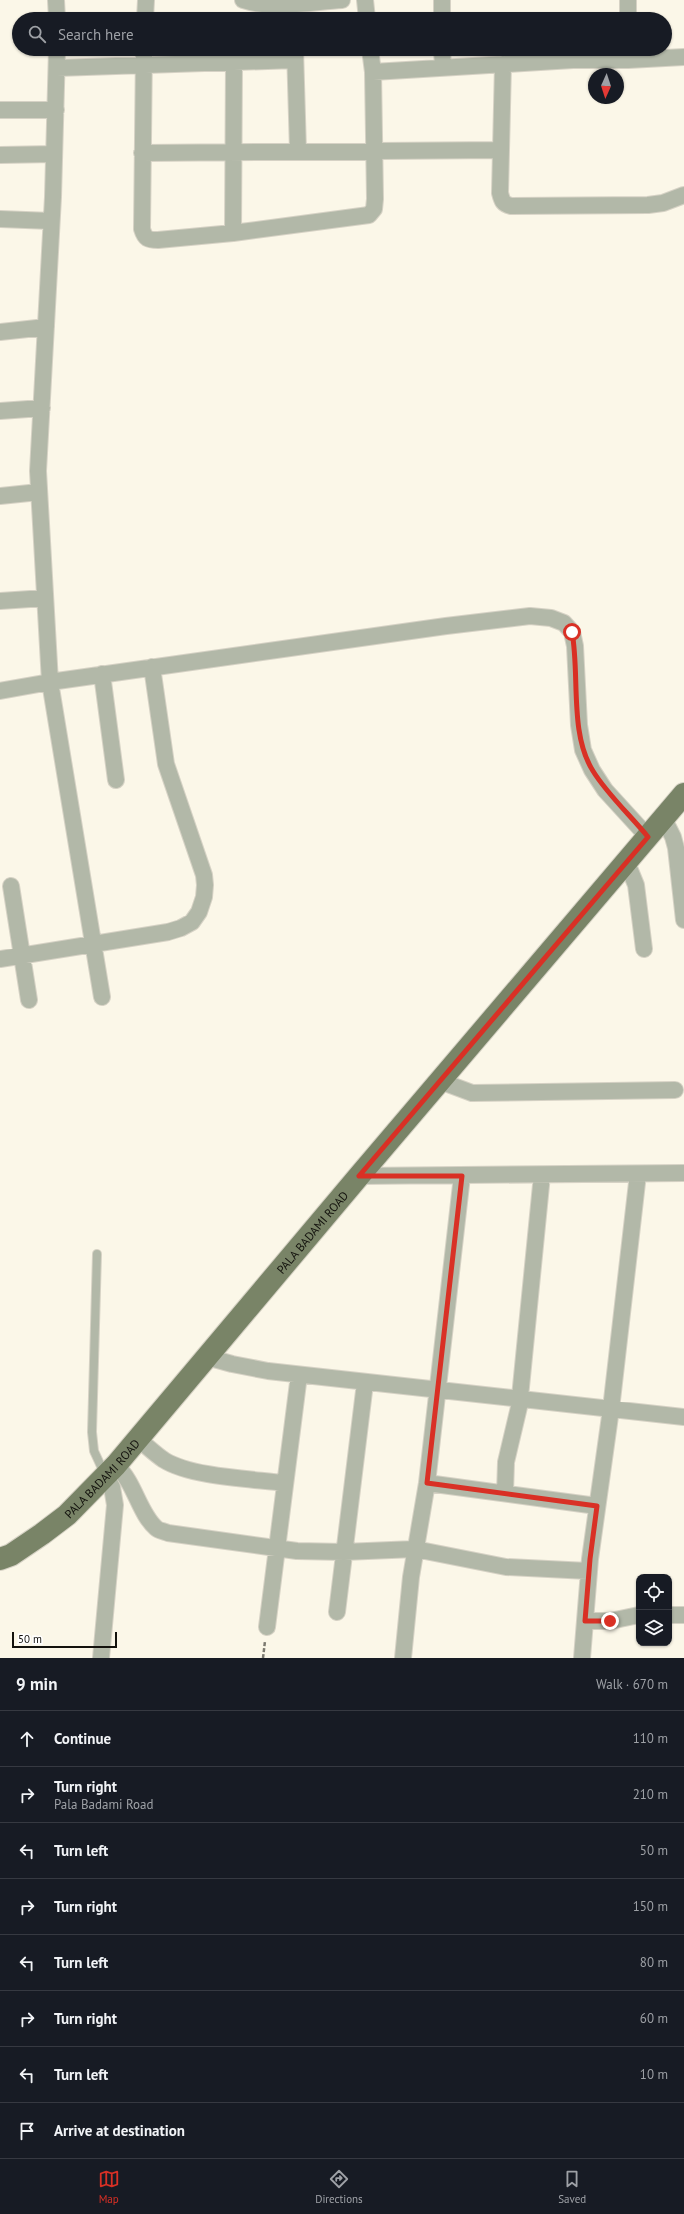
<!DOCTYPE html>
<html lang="en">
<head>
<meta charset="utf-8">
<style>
	:root { --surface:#171b24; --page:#242831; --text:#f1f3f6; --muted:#9ea1a6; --line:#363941; --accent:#d93025 }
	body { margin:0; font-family:"PT Sans",sans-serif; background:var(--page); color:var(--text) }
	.controls { position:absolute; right:12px; bottom:12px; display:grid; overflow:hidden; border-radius:8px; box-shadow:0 1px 3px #0004 }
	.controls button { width:36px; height:36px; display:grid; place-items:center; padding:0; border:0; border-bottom:1px solid var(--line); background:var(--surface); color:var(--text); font:20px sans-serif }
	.compass { position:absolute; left:588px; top:68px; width:36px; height:36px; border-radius:50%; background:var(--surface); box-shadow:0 1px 3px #0004; rotate:183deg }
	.scale { position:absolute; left:12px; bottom:10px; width:105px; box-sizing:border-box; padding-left:4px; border:2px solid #13120d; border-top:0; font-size:11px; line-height:14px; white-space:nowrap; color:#13120d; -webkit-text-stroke:3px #fff; paint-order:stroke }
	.stop { position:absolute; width:12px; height:12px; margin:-9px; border:3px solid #d93025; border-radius:50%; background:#fff }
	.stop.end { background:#d93025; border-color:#fff; box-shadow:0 1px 4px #0008 }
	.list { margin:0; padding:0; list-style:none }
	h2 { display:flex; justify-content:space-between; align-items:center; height:52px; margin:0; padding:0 16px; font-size:17px }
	h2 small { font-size:13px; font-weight:400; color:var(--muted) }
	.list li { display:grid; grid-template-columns:26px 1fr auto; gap:12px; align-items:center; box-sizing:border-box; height:56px; padding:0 16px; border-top:1px solid var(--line) }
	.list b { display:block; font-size:15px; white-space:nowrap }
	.list p { margin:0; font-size:13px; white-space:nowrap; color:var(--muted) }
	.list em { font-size:13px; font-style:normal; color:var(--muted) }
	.icon { flex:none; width:22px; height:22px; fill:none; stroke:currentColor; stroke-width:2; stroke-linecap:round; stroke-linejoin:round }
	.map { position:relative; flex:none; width:684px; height:1658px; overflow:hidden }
	.search { position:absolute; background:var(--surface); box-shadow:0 1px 3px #0004; left:12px; right:12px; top:12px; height:44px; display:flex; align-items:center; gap:10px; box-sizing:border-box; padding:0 14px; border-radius:22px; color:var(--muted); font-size:15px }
	.sheet { height:500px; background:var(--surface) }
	nav { display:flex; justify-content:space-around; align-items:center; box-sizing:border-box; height:56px; border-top:1px solid var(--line); background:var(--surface); font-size:11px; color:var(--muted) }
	nav a { display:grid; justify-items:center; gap:2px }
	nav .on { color:var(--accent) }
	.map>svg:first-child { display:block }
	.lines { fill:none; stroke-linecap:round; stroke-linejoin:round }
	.lane-casing { stroke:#d6d2c5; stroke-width:10 }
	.street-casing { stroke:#d6d2c5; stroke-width:18 }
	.primary-casing { stroke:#d6d2c5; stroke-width:24 }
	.path { stroke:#7c7a70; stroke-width:2.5; stroke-dasharray:4 2; stroke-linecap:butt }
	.lane { stroke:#b2b8a8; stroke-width:8 }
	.street { stroke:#b2b8a8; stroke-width:16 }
	.primary { stroke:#798467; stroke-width:22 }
	.route { stroke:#d93025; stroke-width:5 }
	.labels { text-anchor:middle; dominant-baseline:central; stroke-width:3; stroke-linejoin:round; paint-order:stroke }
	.street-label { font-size:12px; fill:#13120d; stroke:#fff }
</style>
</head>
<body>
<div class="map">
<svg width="684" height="1658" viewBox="0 0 684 1658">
	<rect width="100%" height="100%" fill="#fbf7e8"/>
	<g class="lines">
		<defs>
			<path id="lane" d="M97 1254 92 1432 94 1451 105 1475"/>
			<path id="street" d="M56 0 57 19
				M243 0C273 10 311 2 342 0
				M365 0 367 19
				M628 0V19
				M294 3V19
				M145 19 146 0
				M442 19V0
				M57 49 53 197 38 471 50 682 446 626 530 616 551 618 564 623 572 632 575 646 579 725 583 750 592 770 605 790 648 837
				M144 49 142 229C145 239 148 240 158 240L233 233 369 215 374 209 375 199 373 72 370 49
				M295 49 298 151
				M442 49 443 68
				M503 64 500 193C502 201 503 204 511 206L648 205 663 203 684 195
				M57 68 295 60
				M373 72 573 60H628L684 57
				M0 110H56
				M142 153 501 150
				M0 155 54 154
				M0 219 51 221
				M233 233 234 62
				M0 332 46 327
				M0 411 42 408
				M0 496 39 492
				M0 601 45 598
				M102 674 116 780
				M0 691 50 682 102 997
				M664 819 673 837 676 848 684 920
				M627 863 636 885 644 949
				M11 886 29 1000
				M0 959 168 932 181 928 192 922 199 912 204 897 205 885 204 875 166 764 152 667
				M440 1081 472 1093 675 1090
				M359 1176 684 1173
				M207 1357 232 1364 268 1371 684 1417
				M138 1439C147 1446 155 1454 164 1460 191 1477 252 1479 284 1483
				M116 1465C135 1483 139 1513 156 1528 159 1531 164 1531 168 1533L297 1551 344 1552 415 1549 506 1567 588 1571
				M427 1483 597 1506
				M505 1493 506 1462 519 1407 542 1175
				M337 1612 365 1383
				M669 1615H684
				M585 1621H610L639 1615
				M267 1627 299 1375
				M101 1658 115 1505 112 1487 106 1476
				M403 1658 411 1577 427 1483 462 1176
				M582 1658 590 1559 611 1409 638 1174"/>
			<g id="primary">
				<path id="s1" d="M0 1559 11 1555 42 1534 67 1515 116 1465 359 1176 684 794"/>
			</g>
		</defs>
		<use href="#lane" class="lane-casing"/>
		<use href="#street" class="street-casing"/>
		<use href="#primary" class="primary-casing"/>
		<path class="path" d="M263 1658 265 1641"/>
		<use href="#lane" class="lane"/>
		<use href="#street" class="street"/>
		<use href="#primary" class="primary"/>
	</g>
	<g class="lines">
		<path class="route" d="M572 632C580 675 569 733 593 771 607 794 631 816 648 837L359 1176H462L427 1483 597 1506 590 1559 585 1621H610"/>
	</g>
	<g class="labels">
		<g class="street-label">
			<text stroke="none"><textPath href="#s1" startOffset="455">PALA BADAMI ROAD</textPath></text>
			<text stroke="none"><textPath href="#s1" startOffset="131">PALA BADAMI ROAD</textPath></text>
		</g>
	</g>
</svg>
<div class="controls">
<button><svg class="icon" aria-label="locate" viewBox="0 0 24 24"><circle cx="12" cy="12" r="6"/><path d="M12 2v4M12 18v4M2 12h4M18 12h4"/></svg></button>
<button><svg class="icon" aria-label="layers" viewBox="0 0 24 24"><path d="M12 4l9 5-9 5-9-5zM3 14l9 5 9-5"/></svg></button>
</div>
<svg class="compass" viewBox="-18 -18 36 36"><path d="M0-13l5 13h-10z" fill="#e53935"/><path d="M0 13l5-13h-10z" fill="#9ea1a6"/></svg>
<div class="scale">50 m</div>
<div class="stop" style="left:572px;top:632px"></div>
<div class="stop end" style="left:610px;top:1621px"></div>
<div class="search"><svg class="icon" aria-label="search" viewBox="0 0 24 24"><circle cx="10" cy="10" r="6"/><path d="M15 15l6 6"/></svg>Search here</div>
</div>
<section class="sheet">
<h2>9 min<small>Walk · 670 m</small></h2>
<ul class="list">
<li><svg class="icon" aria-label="ahead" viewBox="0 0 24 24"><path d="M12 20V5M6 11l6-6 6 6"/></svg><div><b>Continue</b></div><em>110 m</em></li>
<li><svg class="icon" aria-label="right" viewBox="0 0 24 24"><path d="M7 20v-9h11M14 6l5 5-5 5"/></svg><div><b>Turn right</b><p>Pala Badami Road</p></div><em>210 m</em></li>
<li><svg class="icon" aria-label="left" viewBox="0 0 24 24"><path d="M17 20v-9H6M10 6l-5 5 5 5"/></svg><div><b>Turn left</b></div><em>50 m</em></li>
<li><svg class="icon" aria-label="right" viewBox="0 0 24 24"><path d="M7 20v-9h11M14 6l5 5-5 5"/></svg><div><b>Turn right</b></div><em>150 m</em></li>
<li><svg class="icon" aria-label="left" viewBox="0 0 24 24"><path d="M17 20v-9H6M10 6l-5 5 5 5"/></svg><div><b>Turn left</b></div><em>80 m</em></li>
<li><svg class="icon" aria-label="right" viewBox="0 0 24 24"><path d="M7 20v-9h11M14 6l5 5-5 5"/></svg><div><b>Turn right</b></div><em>60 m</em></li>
<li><svg class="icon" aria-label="left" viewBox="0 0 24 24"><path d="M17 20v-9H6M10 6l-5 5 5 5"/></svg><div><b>Turn left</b></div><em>10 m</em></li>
<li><svg class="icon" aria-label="arrive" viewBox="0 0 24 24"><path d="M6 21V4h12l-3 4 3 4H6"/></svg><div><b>Arrive at destination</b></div></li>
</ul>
</section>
<nav>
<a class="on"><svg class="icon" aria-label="map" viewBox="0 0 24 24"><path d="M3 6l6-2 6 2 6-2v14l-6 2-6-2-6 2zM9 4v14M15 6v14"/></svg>Map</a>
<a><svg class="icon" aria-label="directions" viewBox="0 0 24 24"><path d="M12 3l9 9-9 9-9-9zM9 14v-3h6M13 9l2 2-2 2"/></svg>Directions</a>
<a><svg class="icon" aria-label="saved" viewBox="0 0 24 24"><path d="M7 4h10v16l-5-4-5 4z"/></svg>Saved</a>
</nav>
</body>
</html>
